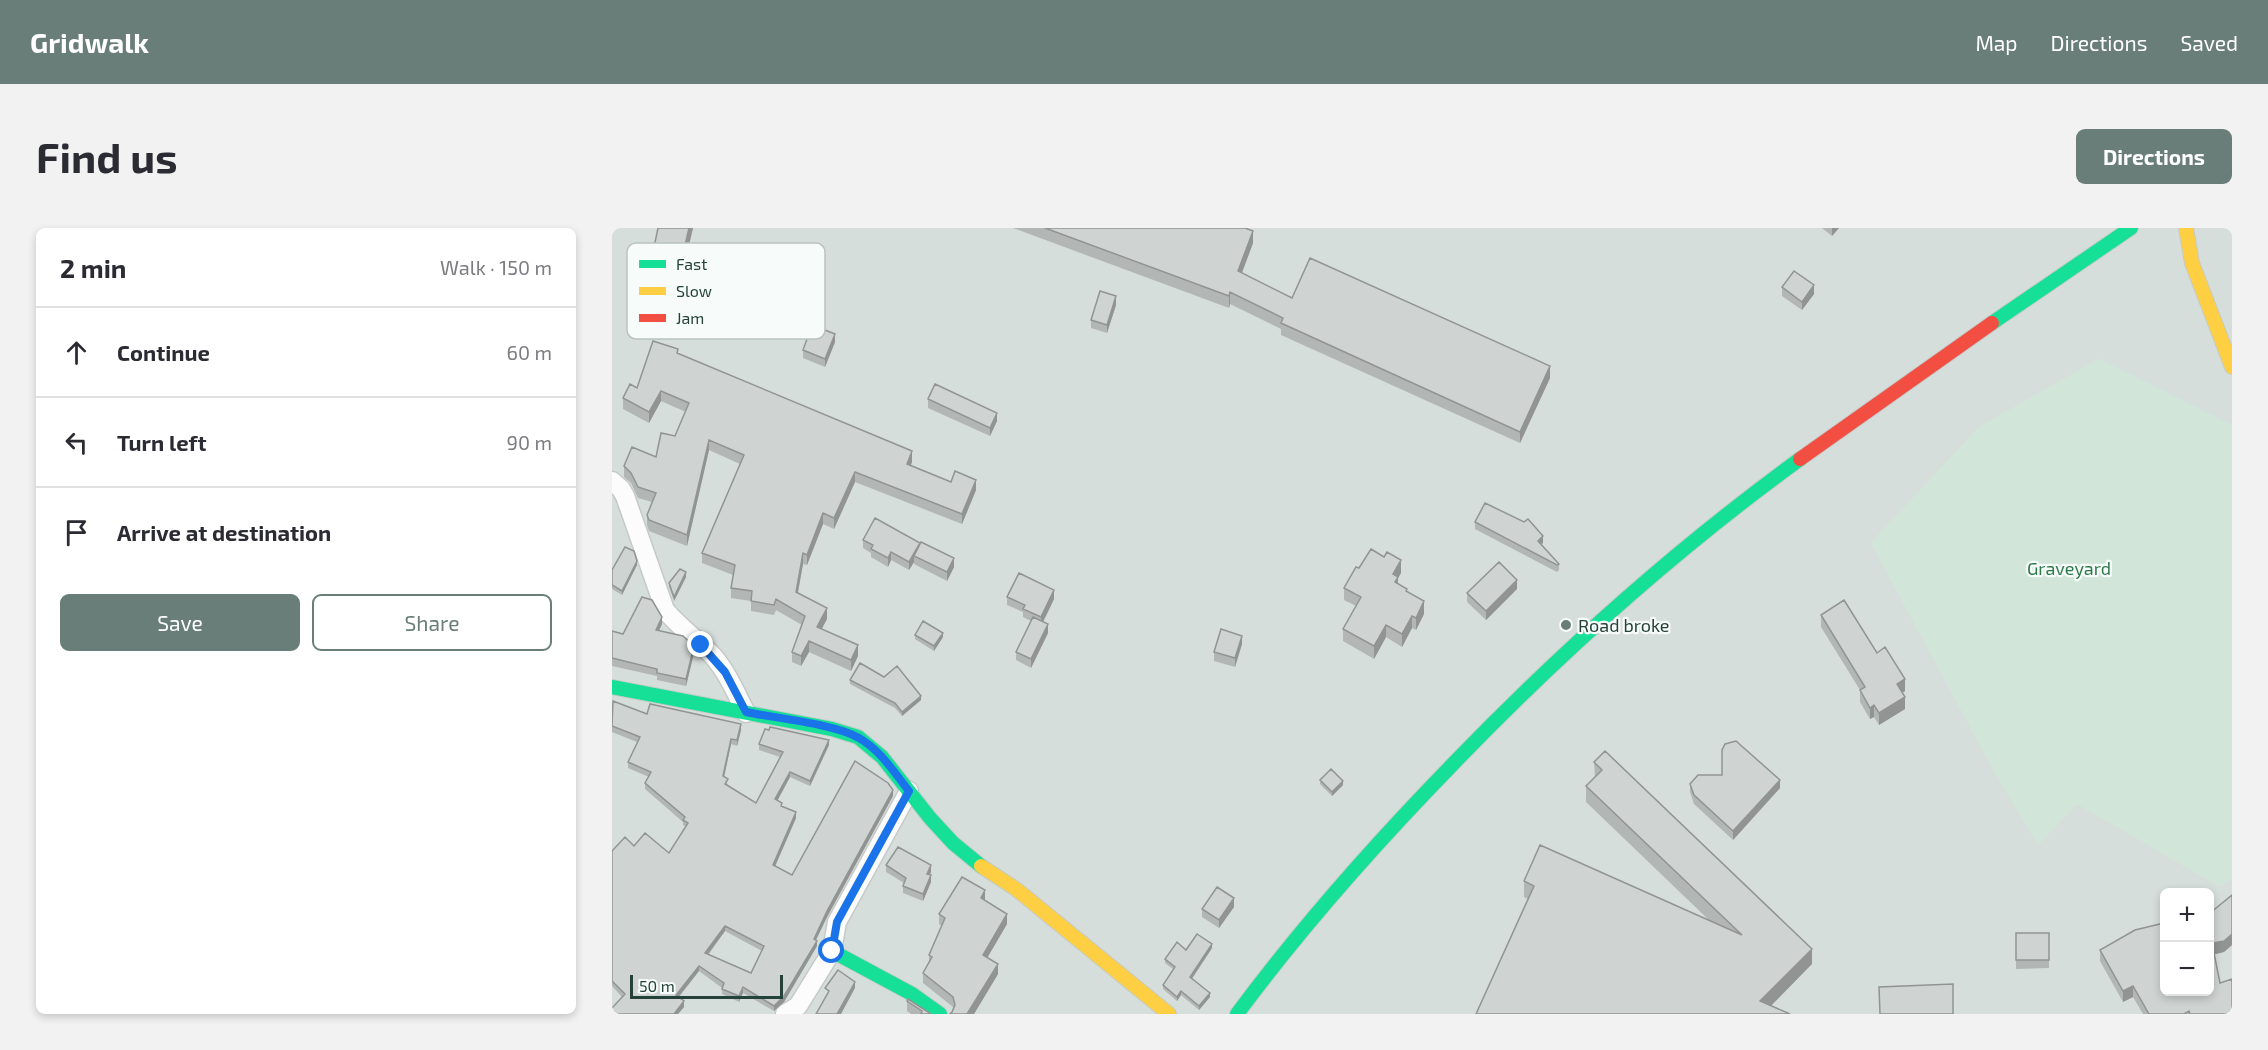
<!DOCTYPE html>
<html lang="en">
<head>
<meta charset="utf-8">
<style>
	:root { --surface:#fff; --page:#f2f2f3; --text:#2b2b33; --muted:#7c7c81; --line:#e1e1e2; --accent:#697e78 }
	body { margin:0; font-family:"Exo 2",sans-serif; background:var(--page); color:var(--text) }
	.controls { position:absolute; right:18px; bottom:18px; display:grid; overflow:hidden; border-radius:9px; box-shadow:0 3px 9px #0003 }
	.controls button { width:54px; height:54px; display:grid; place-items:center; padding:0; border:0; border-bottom:2px solid var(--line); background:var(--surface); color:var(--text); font:30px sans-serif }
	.scale { position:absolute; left:18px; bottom:15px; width:153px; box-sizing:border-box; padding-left:6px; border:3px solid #24423a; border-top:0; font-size:16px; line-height:21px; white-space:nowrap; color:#24423a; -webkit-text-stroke:4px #f7fbf9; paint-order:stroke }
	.stop { position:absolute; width:18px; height:18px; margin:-14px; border:4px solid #1a73e8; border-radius:50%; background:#fff }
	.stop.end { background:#1a73e8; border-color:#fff; box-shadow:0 2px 6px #0008 }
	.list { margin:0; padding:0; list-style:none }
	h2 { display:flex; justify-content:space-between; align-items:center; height:78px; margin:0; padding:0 24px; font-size:26px }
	h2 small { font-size:20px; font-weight:400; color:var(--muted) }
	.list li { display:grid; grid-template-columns:39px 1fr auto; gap:18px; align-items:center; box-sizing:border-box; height:90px; padding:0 24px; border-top:2px solid var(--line) }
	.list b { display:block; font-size:22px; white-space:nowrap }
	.list em { font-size:20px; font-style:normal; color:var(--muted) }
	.actions { display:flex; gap:12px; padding:18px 24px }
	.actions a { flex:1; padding:14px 0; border:2px solid var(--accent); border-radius:9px; text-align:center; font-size:21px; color:var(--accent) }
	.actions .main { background:var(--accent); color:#fff }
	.icon { flex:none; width:33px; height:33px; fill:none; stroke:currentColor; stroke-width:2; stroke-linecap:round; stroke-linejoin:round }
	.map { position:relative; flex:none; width:1620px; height:786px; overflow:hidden; border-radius:9px }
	header { display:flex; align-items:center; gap:36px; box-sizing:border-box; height:84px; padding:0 30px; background:var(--accent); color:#fff }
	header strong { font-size:28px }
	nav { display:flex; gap:33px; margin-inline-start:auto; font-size:21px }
	.intro { display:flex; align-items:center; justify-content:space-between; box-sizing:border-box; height:144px; padding:0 36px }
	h1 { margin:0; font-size:42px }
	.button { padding:15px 27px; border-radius:9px; background:var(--accent); color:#fff; font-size:21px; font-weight:700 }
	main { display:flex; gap:36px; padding:0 36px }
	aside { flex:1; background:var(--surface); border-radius:9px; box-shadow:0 3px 9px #0003 }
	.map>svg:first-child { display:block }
	.built { fill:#d6dedb; fill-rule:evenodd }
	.green { fill:#d1e6d8 }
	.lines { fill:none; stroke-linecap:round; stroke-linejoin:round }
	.street-casing { stroke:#c5cac8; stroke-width:21 }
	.fast-casing { stroke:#c3cbc8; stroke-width:16 }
	.slow-casing { stroke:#c3cbc8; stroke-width:16 }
	.jam-casing { stroke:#c3cbc8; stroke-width:16 }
	.street { stroke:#fcfcfc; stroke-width:18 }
	.fast { stroke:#16e098; stroke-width:14 }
	.slow { stroke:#ffcf43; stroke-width:14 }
	.jam { stroke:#f24e42; stroke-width:14 }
	.wall { fill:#b2b6b5; fill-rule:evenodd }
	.shaded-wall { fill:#919493 }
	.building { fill:#cfd4d2; stroke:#919493; stroke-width:1.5; fill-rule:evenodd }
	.route { stroke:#1a73e8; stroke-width:8 }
	.poi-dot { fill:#697e78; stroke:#f7fbf9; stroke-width:2 }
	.labels { text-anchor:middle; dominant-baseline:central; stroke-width:4.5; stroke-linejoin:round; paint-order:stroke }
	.park-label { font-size:18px; fill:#2d7a4b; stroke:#f7fbf9 }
	.poi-label { font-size:18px; fill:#24423a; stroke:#f7fbf9; text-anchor:start }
	.key { fill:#f7fbf9; stroke:#b8c4c0; stroke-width:1.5 }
	.key-label { font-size:16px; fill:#24423a }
</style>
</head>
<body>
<header>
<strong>Gridwalk</strong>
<nav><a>Map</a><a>Directions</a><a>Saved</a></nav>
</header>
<div class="intro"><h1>Find us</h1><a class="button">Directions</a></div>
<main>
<aside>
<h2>2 min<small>Walk · 150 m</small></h2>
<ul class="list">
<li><svg class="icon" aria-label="ahead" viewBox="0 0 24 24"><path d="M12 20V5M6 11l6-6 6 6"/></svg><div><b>Continue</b></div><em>60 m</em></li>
<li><svg class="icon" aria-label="left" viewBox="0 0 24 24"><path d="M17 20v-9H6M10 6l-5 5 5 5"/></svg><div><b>Turn left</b></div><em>90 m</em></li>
<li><svg class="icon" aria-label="arrive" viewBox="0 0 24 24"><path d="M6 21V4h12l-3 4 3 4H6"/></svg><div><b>Arrive at destination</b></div></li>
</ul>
<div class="actions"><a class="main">Save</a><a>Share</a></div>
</aside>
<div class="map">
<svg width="1620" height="786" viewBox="0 0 1620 786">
	<rect width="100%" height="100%" fill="#e8edeb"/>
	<path class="built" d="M0 0H1620V786H0ZM1552 664H1598V764H1552Z"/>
	<path class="green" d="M1487 131 1620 197V651L1607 658 1465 576 1426 617 1384 547 1259 315 1367 199Z"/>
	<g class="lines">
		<defs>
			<path id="street" d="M0 253 9 261 13 268 53 382C67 399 86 412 101 428 115 444 124 465 134 485
				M173 786 186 778 220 723 225 694 297 563"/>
			<path id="fast" d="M1380 95 1519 0
				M0 459 220 501 246 509 270 529 318 590 341 615 369 638
				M220 723 300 766 328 786
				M625 786C691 697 764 615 841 536 948 425 1063 322 1188 231"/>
			<path id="slow" d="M1574 0 1580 35 1620 139
				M369 638 404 661 557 786"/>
			<path id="jam" d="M1188 231 1380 95"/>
		</defs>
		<use href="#street" class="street-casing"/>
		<use href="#fast" class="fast-casing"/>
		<use href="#slow" class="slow-casing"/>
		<use href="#jam" class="jam-casing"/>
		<use href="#street" class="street"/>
		<use href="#fast" class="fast"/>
		<use href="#slow" class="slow"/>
		<use href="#jam" class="jam"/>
	</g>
	<path class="wall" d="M46 0H81L75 27 87 44 81 68H78L71 93 52 88 47 109 26 104V89L34 58H33V43L41 24Z
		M401 0H633L641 15 630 45 680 70 938 150 908 215 669 107V101L618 76 617 80Z
		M1210 0H1227L1220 8Z
		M1170 59 1202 66 1190 82 1170 68Z
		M504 77 495 105 479 100V92Z
		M223 114 213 139 191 130V122Z
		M66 126 300 234 299 237 339 254 364 262 350 296 243 254 222 301 211 296 195 337 191 336 186 365 215 391 209 401 246 428 239 443 197 424 189 438 180 434V424L190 397 164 382 162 387 139 383V373L119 370V360L121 347 90 335V325L128 236 97 222 75 318 37 303 35 297V287L40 274 26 270 19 255 12 249V238L44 229 63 208 74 184 49 173 37 195 11 181V170L25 160Z
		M316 171 385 193 378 208 316 180Z
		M863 294 931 315 929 316 947 336V342L945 344 863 301Z
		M251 312 342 339 335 353 302 336V334L297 342 279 332 276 339 259 329V325L251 320Z
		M25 337 10 367 0 361V342Z
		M747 340 789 345 786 350V356L795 364 812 386 804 402 800 400 790 419 774 409 762 431 731 413V401L744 378 732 372V360Z
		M74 349 62 373 57 359V355Z
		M905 361 874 392 855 374V365Z
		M395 369 442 371 431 394 436 405 419 440 404 432V424L419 393 411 389V384L395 377Z
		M1209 387 1265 425 1293 463 1290 465 1293 481 1267 497 1262 489 1258 491 1248 474V462L1209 399Z
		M50 396 47 403 82 425 74 458 45 452V448L0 438V403L11 406Z
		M303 407 331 409 322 423 303 411Z
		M630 416 623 439 602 433V424Z
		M272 449 309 472 290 488 283 480 238 456V452Z
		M0 475 35 486 129 502 125 518 119 516 112 549 116 557 144 575 168 529 147 522V516L217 517 198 558 178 549 165 573 170 578 184 590 163 638 180 647 281 568 215 689 204 712 205 718 172 774 162 783 131 765 127 774 110 766V760L87 743 67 769 72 779 66 786H0L10 769 0 758V623L22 618 57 625 74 599 71 597V594L33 561V555L37 549 16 540V534L25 514 0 504ZM113 703 150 723 139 745 97 726Z
		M982 534 1200 736 916 671 912 669V653L1099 694 974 574V558L983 550Z
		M708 552 731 557 720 568 708 556Z
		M1078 556 1168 560 1121 612 1082 576 1078 564Z
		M274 637 319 644 317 647 319 654 311 673 291 665V658L292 655 274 644Z
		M1620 667V717L1612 724 1602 726 1608 755 1620 786H1531L1521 769 1511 774 1488 733V722L1598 685Z
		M373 672 395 696 375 730 386 746 362 786H338L340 784 341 779 311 755V745L317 733V727L330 698 327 696V686Z
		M622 679 607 700 590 689V681Z
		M1404 705H1437V740L1404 741Z
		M600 720 580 751 598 769 587 782 569 767 565 773 551 761V757L561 741 553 735V731L574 722Z
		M295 773 319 786H299L295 783Z"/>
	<path class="shaded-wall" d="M77 0H81L71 41V26Z
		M1220 0H1227L1220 8Z
		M641 3V15L626 55V43Z
		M87 29V44L81 68V53Z
		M78 53V68L71 93V78Z
		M1202 57V66L1190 82V74Z
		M618 64V76L617 80V68Z
		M504 68V77L495 105V97Z
		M52 73V88L47 109V94Z
		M223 106V114L213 139V131Z
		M938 138V150L908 215V204Z
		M49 163V173L37 195V184Z
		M385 185V193L378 208V200Z
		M97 212V222L75 318V307Z
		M300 223V234L295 246V236Z
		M243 244V254L222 301V290Z
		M364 252V262L350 296V286Z
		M211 285V296L195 337V327Z
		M931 308V315L926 319V313Z
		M308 315 302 328V334L297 342V334Z
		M279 324V332L276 339V330Z
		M191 325V336L184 374V364Z
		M342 330V339L335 353V344Z
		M789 332V345L786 350V361L781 346Z
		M25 333V337L10 367V363Z
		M74 344V349L62 373V369Z
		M905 352V361L874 392V383Z
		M442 362V371L429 398V389Z
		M812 373V386L804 402V390Z
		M215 380V391L205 410V399Z
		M800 388V400L790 419V406Z
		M50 389V396L44 409V402Z
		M436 396V405L419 440V431Z
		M774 397V409L762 431V418Z
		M331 405V409L322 423V418Z
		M630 408V416L623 439V430Z
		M197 413V424L189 438V428Z
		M246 417V428L239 443V432Z
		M82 418V425L74 458V451Z
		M1293 451V463L1285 468V456Z
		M309 468V472L290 488V484Z
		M1293 469V481L1267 497V485Z
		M1262 477V489L1258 491V480Z
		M129 496V502L125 518V512Z
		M119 511V516L111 554V548Z
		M217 512V517L198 558V553Z
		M178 544V549L163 577V571Z
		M1168 552V560L1121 612V603Z
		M731 553V557L720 568V564Z
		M281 562V568L215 689 202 716V711L215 683Z
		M184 584V590L161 643V637Z
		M319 637V644L315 653V646Z
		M319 647V654L311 673V666Z
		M373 662V672L369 670Z
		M622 670V679L607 700V692Z
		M395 686V696L371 737V727Z
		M113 698V703L93 730V725Z
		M1620 706V717L1612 724 1600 727V715Z
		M205 713V718L172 774 162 783V778Z
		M600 716V720L578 753V749Z
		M1200 721V736L1151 786 1148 773Z
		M386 736V746L362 786H355Z
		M87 738V743L64 772V767Z
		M243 754V760L229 786H225Z
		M1521 758V769L1511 774V763Z
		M131 759V765L127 774V768Z
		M569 763V767L565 773V769Z
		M598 765V769L587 782V778Z
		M72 773V779L66 786H62Z"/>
	<path class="building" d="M46 0H77L71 26 87 29 81 53H78L71 78 52 73 47 94 26 89 37 44 33 43 37 23 41 24Z
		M433 0H633L641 3 626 43 680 70 698 30 938 138 908 204 669 95 671 90 618 64 617 68Z
		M1182 43 1202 57 1190 74 1170 59Z
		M488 63 504 68 495 97 479 92Z
		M200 97 223 106 213 131 191 122Z
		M41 113 66 121 65 125 300 223 295 236 339 254 343 243 364 252 350 286 243 244 222 290 211 285 195 327 191 325 184 364 215 380 205 399 246 417 239 432 197 413 189 428 180 424 193 388 164 371 162 377 139 373 140 363 119 360 123 337 90 325 132 227 97 212 75 307 37 292 35 287 44 265 26 259 19 245 12 238 20 219 44 229 49 205 63 208 77 175 49 163 37 184 11 170 18 156 25 160Z
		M323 156 385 185 378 200 316 171Z
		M873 275 912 294 916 291 931 308 926 313 947 336 945 337 863 294Z
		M263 290 308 315 297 334 279 324 276 330 259 321 261 317 251 312Z
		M309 314 342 330 335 344 302 328Z
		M13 319 22 323 25 333 10 363 0 357V342Z
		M759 321 772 329 775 324 789 332 781 346 786 349 783 354 795 361 794 363 812 373 804 390 800 388 790 406 774 397 762 418 731 401 749 369 732 360 744 339 747 340Z
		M887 334 905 352 874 383 855 365Z
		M68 341 74 344 62 369 57 355Z
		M407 345 442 362 429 389 411 381 413 377 395 369Z
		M30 369 40 372 50 389 44 402 71 408 82 418 74 451 45 445V441L0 430V403L11 406Z
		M1232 372 1265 425 1273 419 1293 451 1285 456 1293 469 1267 485 1262 477 1258 480 1248 462 1253 459 1209 387Z
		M421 389 436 396 419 431 404 424Z
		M311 393 331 405 322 418 303 407Z
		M609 401 630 408 623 430 602 424Z
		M248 435 272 449 285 438 309 468 290 484 283 475 238 452Z
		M1 473 35 486 38 476 129 496 125 512 119 511 111 548 116 551 113 556 144 575 171 524 147 516 153 501 157 502 158 499 217 512 198 553 178 544 163 571 170 575 169 578 184 584 161 637 180 647 243 533 276 555 281 562 215 683 202 711 205 713 172 768 162 778 131 759 127 768 110 761 112 755 87 738 64 767 72 773 62 786H0V780L13 766 0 753V623L13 609 22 618 33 605 57 625 76 595 71 592 73 589 33 555 39 544 16 534 28 509 0 498ZM113 698 152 718 139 745 93 725Z
		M1124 513 1168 552 1121 603 1082 567 1078 556 1086 547H1110V522L1113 516Z
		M993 523 1200 721 1148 773 1178 786H864L922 658 912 653 928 617 1130 707 974 558 990 542 982 534Z
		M719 541 731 553 720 564 708 552Z
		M286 619 319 637 315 646 319 647 311 666 291 658 294 650 274 637Z
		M350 649 373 662 369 670 395 686 371 727 386 736 355 786H338L340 784 343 777 341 769 311 745 320 729 317 727 333 690 327 686Z
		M605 659 622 670 607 692 590 681Z
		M1620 667V706L1612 713 1600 715 1608 755 1620 751V786H1578L1577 783 1572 786H1537L1521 758 1511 763 1488 722 1523 702 1552 695V764H1598V685Z
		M1404 705H1437V732H1404Z
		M585 706 600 716 578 749 598 765 587 778 569 763 565 769 551 757 563 739 553 731 565 714 574 722Z
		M226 742 243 754 225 786H204L217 763 213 760Z
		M1341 756V786H1268L1267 759Z
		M296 771 319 786H309L310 783 295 773Z"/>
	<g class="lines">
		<path class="route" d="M89 417 113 444 134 484C162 490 224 496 247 510 268 522 282 544 297 563L225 694 220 723"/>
	</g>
	<circle class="poi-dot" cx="954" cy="397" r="6"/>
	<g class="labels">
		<g class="park-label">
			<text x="1457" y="340">Graveyard</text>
		</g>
		<g class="poi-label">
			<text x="966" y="397">Road broke</text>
		</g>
	</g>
	<rect x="15" y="15" width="198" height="96" rx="9" class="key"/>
	<rect x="27" y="32" width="27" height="8" fill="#16e098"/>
	<rect x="27" y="59" width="27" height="8" fill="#ffcf43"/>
	<rect x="27" y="86" width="27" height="8" fill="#f24e42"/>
	<g class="key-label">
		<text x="64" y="42">Fast</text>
		<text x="64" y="69">Slow</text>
		<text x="64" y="96">Jam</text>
	</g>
</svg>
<div class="controls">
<button>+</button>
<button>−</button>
</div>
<div class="scale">50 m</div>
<div class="stop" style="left:220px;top:723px"></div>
<div class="stop end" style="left:89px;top:417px"></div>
</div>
</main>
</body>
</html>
